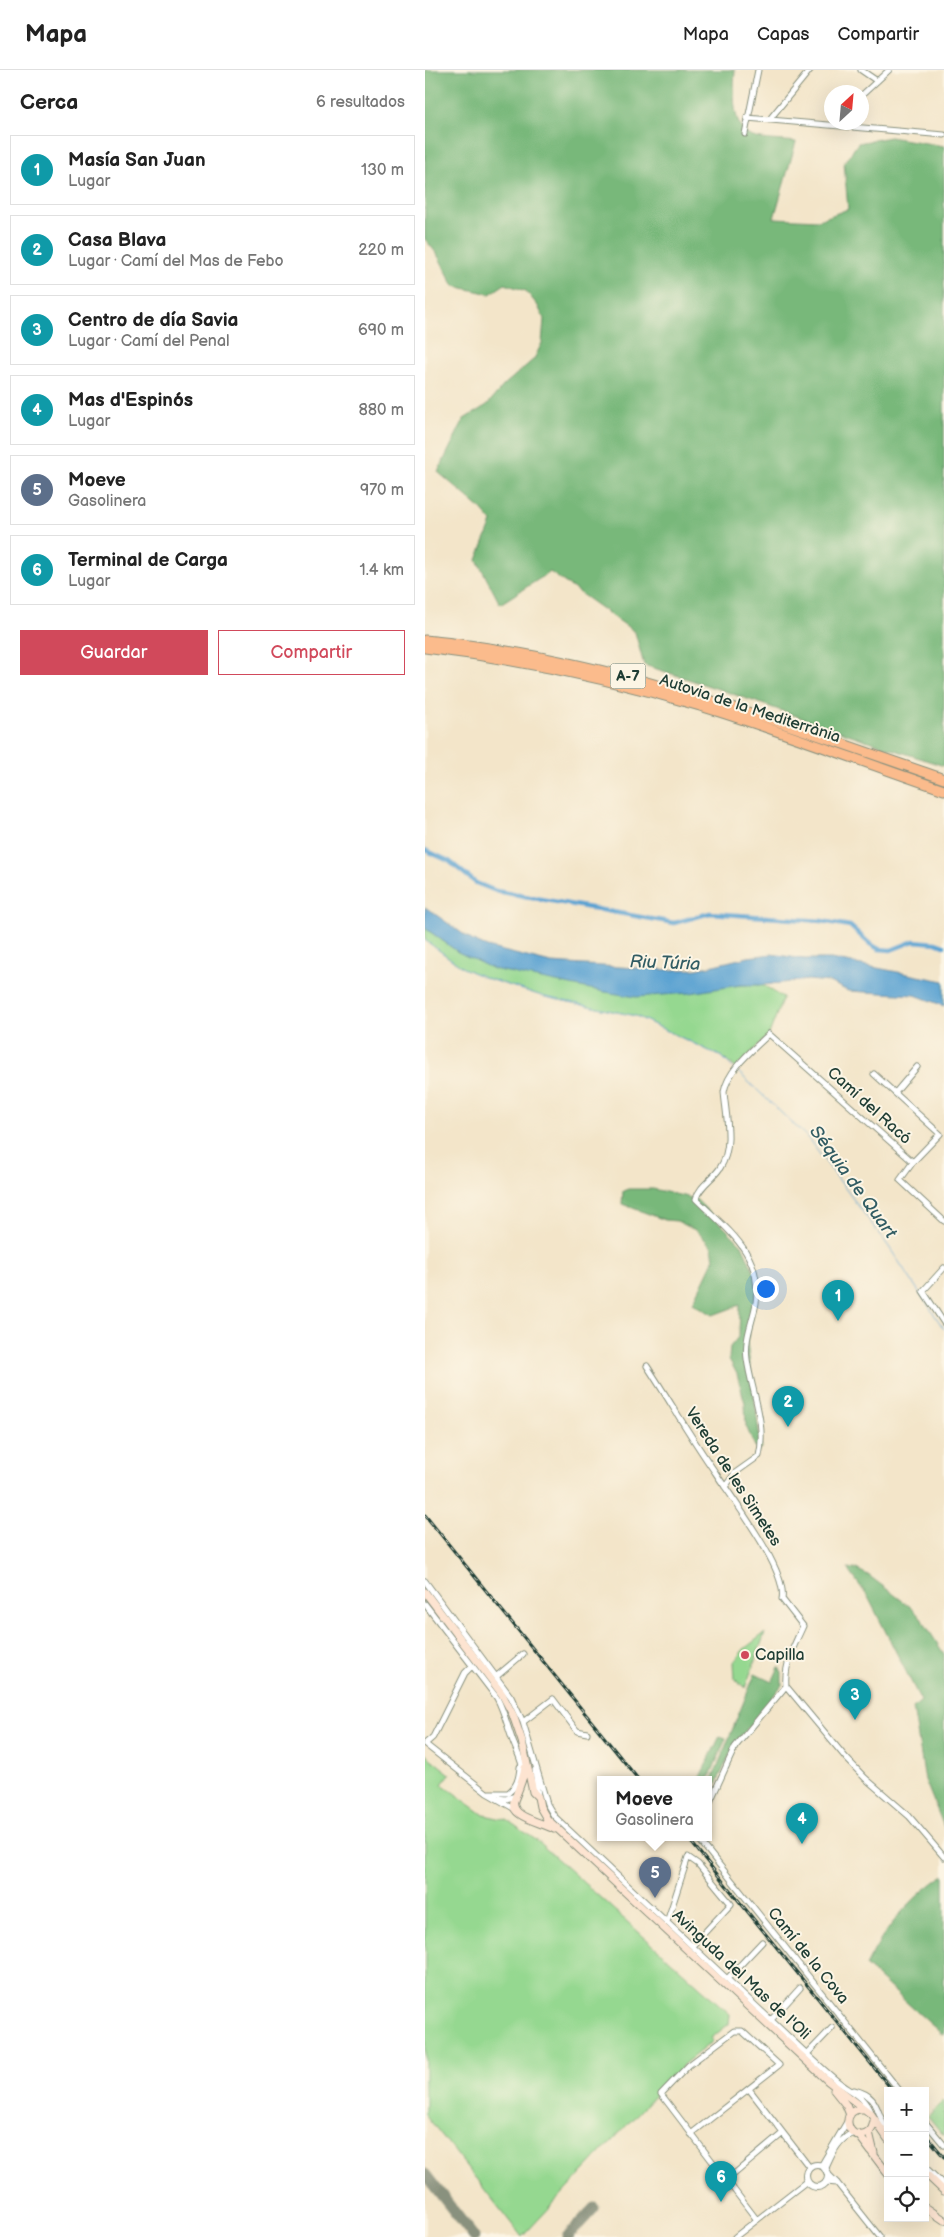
<!DOCTYPE html>
<html lang="es">
<head>
<meta charset="utf-8">
<style>
	:root { --surface:#fff; --page:#f6f6f6; --text:#222; --muted:#767676; --line:#e0e0e0; --accent:#d1495b }
	body { margin:0; font-family:"Balsamiq Sans",sans-serif; background:var(--page); color:var(--text) }
	.controls { position:absolute; right:15px; bottom:15px; display:grid; overflow:hidden; border-radius:0px; box-shadow:0 5px 20px #0002 }
	.controls button { width:45px; height:45px; display:grid; place-items:center; padding:0; border:0; border-bottom:1px solid var(--line); background:var(--surface); color:var(--text); font:25px sans-serif }
	.compass { position:absolute; left:399px; top:15px; width:45px; height:45px; border-radius:50%; background:var(--surface); box-shadow:0 5px 20px #0002; rotate:26deg }
	.you { position:absolute; left:340px; top:1218px; width:18px; height:18px; margin:-12px; border:4px solid #fff; border-radius:50%; background:#1a73e8; box-shadow:0 0 0 8px #1a73e833 }
	.badge { display:grid; place-items:center; width:32px; height:32px; border-radius:50%; background:var(--accent); color:#fff; font-size:16px; font-weight:700 }
	.pin { position:absolute; translate:-50% -41px; filter:drop-shadow(0 1px 2px #0008) }
	.pin::after { content:''; position:absolute; top:26px; width:18px; height:15px; background:inherit; clip-path:polygon(0 0,100% 0,50% 100%) }
	.popup { position:absolute; left:172px; top:1706px; width:115px; height:65px; box-sizing:border-box; display:grid; place-content:center; border-radius:0px; background:var(--surface); filter:drop-shadow(0 1px 4px #0005); font-size:16px; white-space:nowrap; color:var(--muted) }
	.popup b { font-size:19px; color:var(--text) }
	.popup::after { content:''; position:absolute; left:50%; top:100%; margin-left:-10px; border:10px solid transparent; border-top-color:var(--surface) }
	.list { margin:0; padding:0; list-style:none }
	h2 { display:flex; justify-content:space-between; align-items:center; height:65px; margin:0; padding:0 20px; font-size:21px }
	h2 small { font-size:16px; font-weight:400; color:var(--muted) }
	.list li { display:grid; grid-template-columns:32px 1fr auto; gap:15px; align-items:center; box-sizing:border-box; height:70px; margin:0 10px 10px; padding:0 10px; border:1px solid var(--line); border-radius:0px }
	.list b { display:block; font-size:19px; white-space:nowrap }
	.list p { margin:0; font-size:16px; white-space:nowrap; color:var(--muted) }
	.list em { font-size:16px; font-style:normal; color:var(--muted) }
	.actions { display:flex; gap:10px; padding:15px 20px }
	.actions a { flex:1; padding:11px 0; border:1px solid var(--accent); border-radius:0px; text-align:center; font-size:18px; color:var(--accent) }
	.actions .main { background:var(--accent); color:#fff }
	.icon { flex:none; width:28px; height:28px; fill:none; stroke:currentColor; stroke-width:2; stroke-linecap:round; stroke-linejoin:round }
	.map { position:relative; flex:none; width:519px; height:2167px; overflow:hidden }
	header { display:flex; align-items:center; gap:30px; box-sizing:border-box; height:70px; padding:0 25px; background:var(--surface); border-bottom:1px solid var(--line) }
	header strong { font-size:24px }
	nav { display:flex; gap:28px; margin-inline-start:auto; font-size:18px }
	main { display:flex }
	aside { flex:1; background:var(--surface) }
	.map>svg:first-child { display:block }
	.green { fill:#95d890; stroke:#5a8a62 }
	.forest { fill:#78b87a; stroke:#4c7a57 }
	.water { fill:#5ba3d2; stroke:#3d7083 }
	.lines { fill:none; stroke-linecap:round; stroke-linejoin:round }
	.stream { stroke:#5ba3d2; stroke-width:1 }
	.canal { stroke:#5ba3d2; stroke-width:4.5 }
	.taxiway { stroke:#89917e; stroke-width:11 }
	.minor-casing { stroke:#89917e; stroke-width:7 }
	.tertiary-casing { stroke:#89917e; stroke-width:8 }
	.secondary-casing { stroke:#89917e; stroke-width:9 }
	.motorway-casing { stroke:#89917e; stroke-width:11 }
	.minor { stroke:#fff; stroke-width:5 }
	.tertiary { stroke:#fff; stroke-width:6 }
	.secondary { stroke:#fde4d1; stroke-width:7 }
	.motorway { stroke:#fbbb8c; stroke-width:9 }
	.rail-casing { stroke:#1f3d34; stroke-width:3 }
	.rail { stroke:#fcf5e5; stroke-width:1; stroke-dasharray:4; stroke-linecap:butt }
	.poi-dot { fill:#d1495b; stroke:#fcf5e5; stroke-width:2 }
	.labels { text-anchor:middle; dominant-baseline:central; stroke-width:4; stroke-linejoin:round; paint-order:stroke }
	.shield { fill:#fcf5e5; stroke:#617469; stroke-width:1 }
	.shield-label { font-size:15px; font-weight:bold; fill:#1f3d34 }
	.street-label { font-size:16px; fill:#1f3d34; stroke:#fcf5e5 }
	.poi-label { font-size:16px; fill:#1f3d34; stroke:#fcf5e5; text-anchor:start }
	.water-label { font-size:18px; font-style:italic; fill:#315c63; stroke:#fcf5e5 }
</style>
</head>
<body>
<header>
<strong>Mapa</strong>
<nav><a>Mapa</a><a>Capas</a><a>Compartir</a></nav>
</header>
<main>
<aside>
<h2>Cerca<small>6 resultados</small></h2>
<ul class="list">
<li><span class="badge" style="background:#0f9aa8">1</span><div><b>Masía San Juan</b><p>Lugar</p></div><em>130 m</em></li>
<li><span class="badge" style="background:#0f9aa8">2</span><div><b>Casa Blava</b><p>Lugar · Camí del Mas de Febo</p></div><em>220 m</em></li>
<li><span class="badge" style="background:#0f9aa8">3</span><div><b>Centro de día Savia</b><p>Lugar · Camí del Penal</p></div><em>690 m</em></li>
<li><span class="badge" style="background:#0f9aa8">4</span><div><b>Mas d'Espinós</b><p>Lugar</p></div><em>880 m</em></li>
<li><span class="badge" style="background:#5c6f8a">5</span><div><b>Moeve</b><p>Gasolinera</p></div><em>970 m</em></li>
<li><span class="badge" style="background:#0f9aa8">6</span><div><b>Terminal de Carga</b><p>Lugar</p></div><em>1.4 km</em></li>
</ul>
<div class="actions"><a class="main">Guardar</a><a>Compartir</a></div>
</aside>
<div class="map">
<svg width="519" height="2167" viewBox="0 0 519 2167">
	<rect width="100%" height="100%" fill="#fcf5e5"/>
	<filter id="ink" filterUnits="userSpaceOnUse"><feTurbulence type="fractalNoise" baseFrequency=".02" numOctaves="2"/><feDisplacementMap in="SourceGraphic" scale="10" xChannelSelector="R" yChannelSelector="G"/><feConvolveMatrix kernelMatrix="1 2 1 2 8 2 1 2 1" color-interpolation-filters="sRGB"/></filter>
	<filter id="wash" filterUnits="userSpaceOnUse"><feTurbulence type="fractalNoise" baseFrequency=".0096" numOctaves="4" result="noise"/><feDisplacementMap in="SourceGraphic" scale="20" xChannelSelector="R" yChannelSelector="G"/><feGaussianBlur stdDeviation="1.12" result="paint"/><feColorMatrix in="noise" values="0 0 0 0 0 0 0 0 0 0 0 0 0 0 0 0 0 1.4 0 .05"/><feComposite in="paint" operator="in"/></filter>
	<g filter="url(#wash)">
		<rect width="100%" height="100%" fill="#f3e5c9"/>
		<path class="green" d="M0 858 33 882 243 924C263 923 324 911 339 916 345 918 352 925 358 928L344 964 311 998 297 987 211 946 120 927 61 908 38 898 0 870Z
			M340 1563 320 1618 310 1609 309 1592 319 1579Z
			M0 1684 25 1704 17 1714 59 1745 82 1750 111 1770 305 1944 304 1954 286 1968 288 1971 260 1993 97 2167 0 2044Z
			M519 2030V2066L503 2046Z"/>
		<path class="forest" d="M0 0H310C309 18 305 60 328 67 341 71 357 70 371 72L349 148 394 150 423 139 419 93 433 73 465 67 519 76V696C418 664 320 626 219 595L210 562 125 502 75 534 52 490 67 452 55 438 13 402 39 349 62 335 79 315 109 289 117 273 119 249 113 236 101 221 80 214 65 224 29 216 12 184 0 169Z
			M203 1119H228L271 1129 317 1175 330 1204 332 1219 322 1272 336 1378 332 1381 321 1356 320 1333 312 1304 304 1289 305 1277 314 1266 315 1235 288 1245 268 1233 289 1189 287 1177 272 1161 252 1151 240 1150 197 1134 198 1121Z
			M423 1499H431L443 1505 487 1538 496 1548 519 1584V1757L500 1710 488 1638 496 1631 443 1527Z
			M354 1597 357 1602V1615L310 1674 284 1729V1717L330 1604 347 1612Z
			M295 1666 301 1668 284 1709H274Z
			M519 1805V1966L441 1896C459 1859 485 1828 519 1805Z"/>
		<path class="water" d="M0 837 48 871 62 877 126 893 246 900 272 899 323 887 347 884 379 889H406L519 911V936L490 925 423 921 404 912 383 910 338 915H315L265 923 211 927 180 922 68 899 33 882 0 858Z"/>
		<g class="lines">
			<path class="stream" d="M0 870 38 898 61 908 120 927 211 946 297 987 309 999
				M312 1001 382 1067 464 1177 519 1259"/>
			<path class="canal" d="M0 780 24 791 51 813 71 821 249 853 285 843 397 851 425 856 445 874 454 879 466 880 489 871 511 873 519 876"/>
			<path class="taxiway" d="M0 2104 49 2167
				M142 2167 169 2138"/>
		</g>
	</g>
	<g filter="url(#ink)">
		<g class="lines">
			<defs>
				<path id="minor" d="M436 0 452 11
					M437 25 464 0
					M322 48 519 65
					M344 50 385 0
					M320 64 333 0
					M449 1004 515 1064 488 1092
					M470 1023 492 997
					M519 1198 498 1221 519 1253
					M222 1296C245 1331 266 1368 290 1402 306 1427 363 1501 357 1529L378 1556C369 1575 359 1595 361 1616
					M300 1417 310 1403 334 1386C342 1354 326 1320 322 1289 319 1269 328 1251 331 1233 338 1183 302 1160 271 1129 274 1116 288 1109 295 1098 309 1077 301 1046 299 1022 303 999 328 980 344 964L488 1092 475 1110 519 1151
					M0 1511 86 1627 98 1652 122 1734 129 1746 382 1984C393 1994 404 2005 416 2014 429 2023 440 2027 446 2044
					M0 1534 72 1628C80 1643 83 1659 89 1674 93 1684 97 1691 98 1701
					M72 1606 98 1584
					M361 1616 421 1688 440 1708 484 1746 519 1787
					M98 1652 128 1629 152 1661 162 1663
					M0 1674 62 1723 90 1739
					M0 1674 8 1667 40 1603 47 1596
					M110 1700 113 1726
					M64 1723H83C92 1716 94 1709 95 1697
					M72 1728 81 1729 91 1726
					M284 1734 310 1677 361 1616
					M272 1767 475 2021
					M242 1852 263 1787 273 1794 306 1834 267 1876
					M302 1909 337 1872
					M346 1950 375 1918
					M382 1984 407 1958
					M324 2019 385 2098
					M429 2020C457 2027 449 2042 463 2061
					M500 2052 519 2075
					M266 2064 354 1995 317 1961H309L264 1995 236 2024 332 2150
					M396 2096 423 2050
					M500 2097 519 2115
					M400 2100C407 2085 413 2068 429 2063
					M402 2103 412 2113 455 2167
					M302 2110 358 2063
					M401 2112 412 2113
					M310 2167 382 2111"/>
				<path id="tertiary" d="M381 2106a11 11 0 1 1 22 0a11 11 0 1 1-22 0Z"/>
				<path id="secondary" d="M0 1522 77 1624 88 1645 97 1671 108 1722 113 1727 115 1737 122 1749 403 2011 446 2044 463 2069
					M100 1698C98 1709 94 1718 90 1728 81 1747 117 1752 129 1759
					M409 2020 421 2035 425 2045
					M439 2039C414 2037 421 2072 441 2064 447 2061 448 2056 449 2051
					M444 2062 449 2083
					M433 2064 463 2104
					M500 2103 519 2121
					M500 2137 519 2150"/>
				<path id="motorway" d="M0 570C180 587 349 650 519 709
					M0 578C93 589 185 609 275 636 357 661 437 692 519 720"/>
			</defs>
			<use href="#minor" class="minor-casing"/>
			<use href="#tertiary" class="tertiary-casing"/>
			<use href="#secondary" class="secondary-casing"/>
			<use href="#motorway" class="motorway-casing"/>
			<use href="#minor" class="minor"/>
			<use href="#tertiary" class="tertiary"/>
			<use href="#secondary" class="secondary"/>
			<use href="#motorway" class="motorway"/>
			<defs>
				<path id="rail" d="M0 1445 213 1709
					M262 1767 468 2021
					M500 2064 519 2087"/>
			</defs>
			<use href="#rail" class="rail-casing"/>
			<use href="#rail" class="rail"/>
		</g>
	</g>
	<circle class="poi-dot" cx="320" cy="1585" r="5"/>
	<g class="labels">
		<rect class="shield" x="185.5" y="593.5" width="35" height="25" rx="4"/>
		<g class="shield-label">
			<text x="203" y="606">A-7</text>
		</g>
		<g class="street-label">
			<text transform="translate(325 639) rotate(18)">Autovia de la Mediterrània</text>
			<text transform="translate(444 1036) rotate(42)">Camí del Racó</text>
			<text transform="translate(308 1407) rotate(57)">Vereda de les Simetes</text>
			<text transform="translate(383 1886) rotate(51)">Camí de la Cova</text>
			<text transform="translate(316 1905) rotate(43)">Avinguda del Mas de l'Oli</text>
		</g>
		<g class="poi-label">
			<text x="330" y="1585">Capilla</text>
		</g>
		<g class="water-label">
			<text transform="translate(240 893) rotate(2)">Riu Túria</text>
			<text transform="translate(428 1112) rotate(54)">Séquia de Quart</text>
		</g>
	</g>
</svg>
<div class="controls">
<button>+</button>
<button>−</button>
<button><svg class="icon" aria-label="locate" viewBox="0 0 24 24"><circle cx="12" cy="12" r="6"/><path d="M12 2v4M12 18v4M2 12h4M18 12h4"/></svg></button>
</div>
<svg class="compass" viewBox="-18 -18 36 36"><path d="M0-13l5 13h-10z" fill="#e53935"/><path d="M0 13l5-13h-10z" fill="#767676"/></svg>
<div class="you"></div>
<div class="pin badge" style="left:413px;top:1251px;background:#0f9aa8">1</div>
<div class="pin badge" style="left:363px;top:1357px;background:#0f9aa8">2</div>
<div class="pin badge" style="left:430px;top:1650px;background:#0f9aa8">3</div>
<div class="pin badge" style="left:377px;top:1774px;background:#0f9aa8">4</div>
<div class="pin badge" style="left:230px;top:1828px;background:#5c6f8a">5</div>
<div class="popup"><b>Moeve</b>Gasolinera</div>
<div class="pin badge" style="left:296px;top:2132px;background:#0f9aa8">6</div>
</div>
</main>
</body>
</html>
